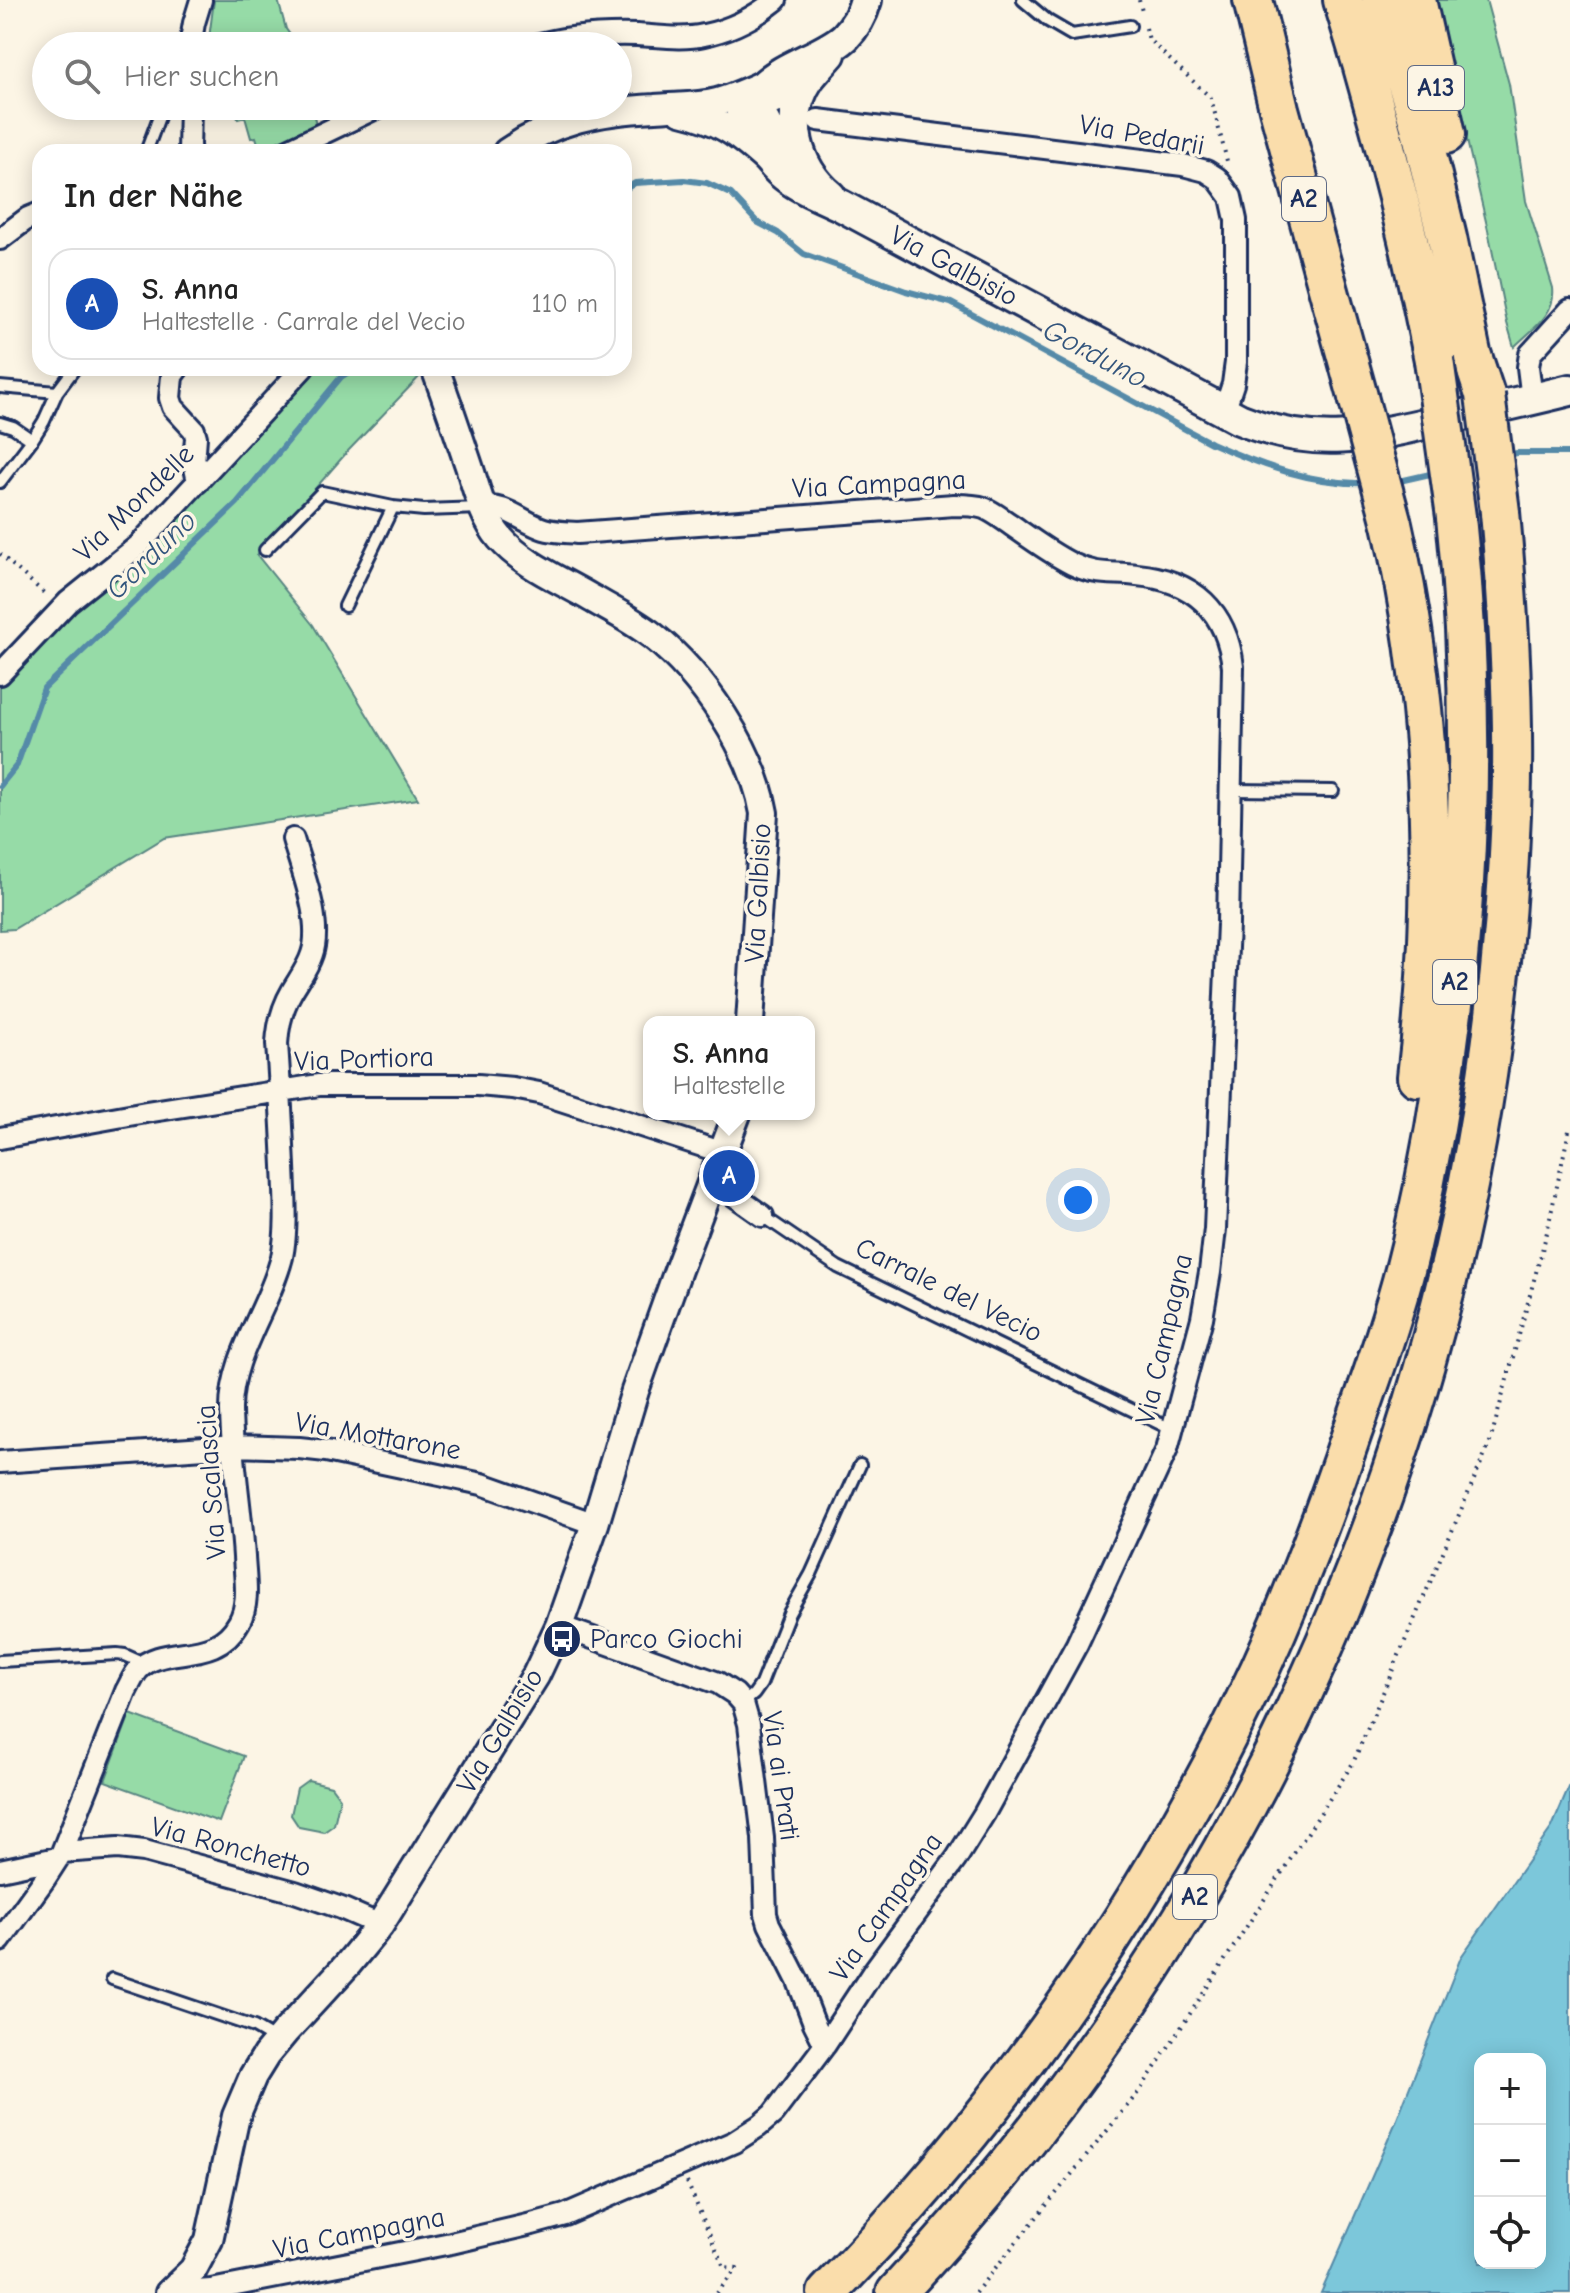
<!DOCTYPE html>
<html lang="de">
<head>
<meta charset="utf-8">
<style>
	:root { --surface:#fff; --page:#f6f6f6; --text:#222; --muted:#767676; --line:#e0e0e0; --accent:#2563eb }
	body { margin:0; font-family:"Comic Neue",sans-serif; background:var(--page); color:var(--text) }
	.controls { position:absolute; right:24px; bottom:24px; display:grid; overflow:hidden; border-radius:16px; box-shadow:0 4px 20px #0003 }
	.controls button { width:72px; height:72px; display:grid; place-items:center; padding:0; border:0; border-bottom:2px solid var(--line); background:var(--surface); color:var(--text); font:40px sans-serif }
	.you { position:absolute; left:1078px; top:1200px; width:28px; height:28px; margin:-20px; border:6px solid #fff; border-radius:50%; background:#1a73e8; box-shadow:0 0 0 12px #1a73e833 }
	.badge { display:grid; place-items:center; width:52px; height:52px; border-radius:50%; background:var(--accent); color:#fff; font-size:26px; font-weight:700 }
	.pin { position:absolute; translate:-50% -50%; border:4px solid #fff; box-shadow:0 2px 8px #0006 }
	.popup { position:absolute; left:643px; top:1016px; width:172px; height:104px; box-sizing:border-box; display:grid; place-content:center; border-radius:16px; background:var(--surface); filter:drop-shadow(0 2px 6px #0005); font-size:26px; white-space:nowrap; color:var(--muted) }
	.popup b { font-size:30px; color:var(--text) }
	.popup::after { content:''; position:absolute; left:50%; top:100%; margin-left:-16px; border:16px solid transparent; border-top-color:var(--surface) }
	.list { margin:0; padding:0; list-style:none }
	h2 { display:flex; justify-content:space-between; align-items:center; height:104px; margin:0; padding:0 32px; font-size:34px }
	h2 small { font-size:26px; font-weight:400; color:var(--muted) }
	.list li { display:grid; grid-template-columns:52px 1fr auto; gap:24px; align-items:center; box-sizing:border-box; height:112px; margin:0 16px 16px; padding:0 16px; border:2px solid var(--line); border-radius:24px }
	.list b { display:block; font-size:30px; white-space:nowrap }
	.list p { margin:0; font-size:26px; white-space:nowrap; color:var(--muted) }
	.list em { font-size:26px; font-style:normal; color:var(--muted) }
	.icon { flex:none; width:44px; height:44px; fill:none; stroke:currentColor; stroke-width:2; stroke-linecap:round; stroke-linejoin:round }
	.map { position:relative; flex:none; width:1570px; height:2293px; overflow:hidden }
	.search { position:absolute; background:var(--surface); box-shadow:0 4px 20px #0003; left:32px; top:32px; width:600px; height:88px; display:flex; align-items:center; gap:20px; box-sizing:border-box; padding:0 28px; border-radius:44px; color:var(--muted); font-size:30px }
	.panel { position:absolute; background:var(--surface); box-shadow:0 4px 20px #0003; left:32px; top:144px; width:600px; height:232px; border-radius:24px }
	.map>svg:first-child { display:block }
	.green { fill:#96dba7; stroke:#588582; stroke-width:2 }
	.water { fill:#7bc7da; stroke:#558aa8; stroke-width:2; fill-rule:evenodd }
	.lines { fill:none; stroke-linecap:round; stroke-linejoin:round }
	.stream { stroke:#558aa8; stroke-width:6 }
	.service-casing { stroke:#1b2f5e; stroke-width:16 }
	.minor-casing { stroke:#1b2f5e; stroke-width:26 }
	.tertiary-casing { stroke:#1b2f5e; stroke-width:32 }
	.secondary-casing { stroke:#1b2f5e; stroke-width:36 }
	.motorway-casing { stroke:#1b2f5e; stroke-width:44 }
	.path { stroke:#1b2f5e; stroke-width:4; stroke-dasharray:2 6; stroke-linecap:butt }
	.service { stroke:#fcf5e5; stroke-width:10 }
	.minor { stroke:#fcf5e5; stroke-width:20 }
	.tertiary { stroke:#fcf5e5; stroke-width:26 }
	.secondary { stroke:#fcf5e5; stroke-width:30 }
	.motorway { stroke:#faddab; stroke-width:38 }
	.motorway-bridge-casing { stroke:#1b2f5e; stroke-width:44; stroke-linecap:butt }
	.motorway-bridge { stroke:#faddab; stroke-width:38 }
	.labels { text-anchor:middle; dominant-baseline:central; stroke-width:7; stroke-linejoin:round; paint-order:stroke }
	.shield { fill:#fcf5e5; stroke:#5e6a86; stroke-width:2 }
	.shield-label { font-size:26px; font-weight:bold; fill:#1b2f5e }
	.street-label { font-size:28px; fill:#1b2f5e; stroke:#fcf5e5 }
	.poi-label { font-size:28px; fill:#1b2f5e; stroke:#fcf5e5; text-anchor:start }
	.water-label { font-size:30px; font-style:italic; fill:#33557d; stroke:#fcf5e5 }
</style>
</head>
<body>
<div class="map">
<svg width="1570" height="2293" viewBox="0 0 1570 2293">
	<rect width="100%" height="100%" fill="#fcf5e5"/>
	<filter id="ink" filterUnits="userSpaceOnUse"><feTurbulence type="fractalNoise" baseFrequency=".0125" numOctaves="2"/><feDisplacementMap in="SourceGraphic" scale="16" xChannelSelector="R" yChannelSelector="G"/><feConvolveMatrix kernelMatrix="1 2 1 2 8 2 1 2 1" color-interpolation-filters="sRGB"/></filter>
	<g filter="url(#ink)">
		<path class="green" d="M214 0H278L286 29 298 46H208Z
			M1434 0H1486L1509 84 1526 201 1553 288C1556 315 1532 329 1514 347L1507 323 1488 230Z
			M227 106H312L317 131 260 150 256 137 251 138 245 117 238 119 235 110 229 111Z
			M313 368H421L423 373 348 451 257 555 313 625 418 799 164 838 14 929 0 930V674L279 407Z
			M130 1714 244 1756 219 1822 105 1781Z
			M308 1780 331 1786 340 1798 334 1825 324 1832 299 1827 291 1815 297 1788Z"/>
		<path class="water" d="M1570 1785V2293H1321L1395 2124 1461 1957 1552 1827ZM1480 2059H1540V2263H1480Z"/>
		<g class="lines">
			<path class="stream" d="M624 190 635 183 684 180 707 183 731 194 757 222 778 233 804 254 906 291 951 303 1211 443C1260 465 1313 485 1368 483
				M1504 456 1517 453H1570
				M1395 482 1439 472
				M0 786 17 765 44 688 237 503 341 377 355 368"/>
			<defs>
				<path id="service" d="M1023 0 1048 21 1072 35 1130 26
					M146 152 163 106
					M0 387 57 392
					M0 423 13 427 32 440
					M0 482 32 440 44 421 57 392 75 368
					M265 550 322 492 393 507 424 510 481 508
					M345 606 393 507
					M1231 790 1333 791
					M763 1216 838 1267 1173 1430
					M0 1661 117 1654 125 1655 145 1664
					M743 1703 754 1694 761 1684 789 1613 811 1574 860 1465
					M112 1979 254 2027 278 2041"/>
				<path id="minor" d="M190 46 194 23 201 0
					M533 46C567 36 600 34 637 35 659 36 682 40 704 35 730 30 755 17 776 0
					M818 120 1183 165 1206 171 1217 178 1231 197 1236 220V362L1233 384 1224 411
					M189 152 190 106
					M284 152 380 106
					M0 239 28 218 40 213
					M178 368 172 376 170 398 173 407 194 430 196 437 194 463 198 482
					M1532 399 1528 367 1530 354 1570 310
					M0 674 68 602 138 546 303 368
					M0 1138 146 1112 319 1085H478L513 1088 539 1093 724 1153
					M712 1180 763 1216
					M0 1462 234 1446 299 1448 326 1451 482 1484 595 1524
					M559 1626 718 1683 735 1694 743 1703 749 1724 763 1838 766 1914 769 1924 798 1981 814 2023 825 2045
					M62 1852 118 1848 144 1851 295 1892 341 1908 380 1925
					M0 1870 57 1858
					M0 1941 44 1880 62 1852 126 1691C130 1684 133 1676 138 1670 164 1642 214 1667 239 1622 250 1603 245 1578 244 1557 241 1508 232 1460 231 1411 230 1356 269 1309 282 1257 288 1227 285 1196 284 1166 282 1125 280 1085 277 1044 278 1025 282 1008 292 991 299 979 308 967 312 954 323 922 302 871 293 839
					M182 2282 197 2291 211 2290 451 2243 532 2224 565 2215 734 2142 759 2126 773 2114 825 2045 873 1972 956 1859 984 1814 1077 1644 1167 1449 1202 1318 1210 1272 1215 1229 1228 924 1233 667C1227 611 1193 580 1137 575 1112 572 1096 576 1072 564 1050 553 1030 538 1010 524 1002 519 994 512 984 508 975 505 964 505 954 505L577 533C566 532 554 532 544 529 524 523 503 502 483 508"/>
				<path id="tertiary" d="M742 105 760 115 766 121 783 154 805 176
					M681 111C720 120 738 134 767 160
					M740 113 777 99 808 79
					M507 152C555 119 598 111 655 108 675 106 697 107 717 102 733 98 748 91 764 84
					M435 368C447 401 458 433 469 466 477 490 483 518 500 538 523 565 561 580 591 598 612 610 634 621 653 636 703 675 753 750 764 813L750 1022
					M169 2293 193 2270 209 2240 236 2116 253 2076 266 2055 285 2032 348 1964 380 1925 536 1675 559 1626 595 1524 635 1391 678 1270 737 1114"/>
				<path id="secondary" d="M866 0C862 14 855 27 845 37 813 66 733 74 755 133 771 177 801 187 840 205L1239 419C1316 451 1373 436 1450 418 1490 409 1530 400 1570 390
					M830 54C823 62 815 70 809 78 782 118 796 167 830 196"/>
				<path id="motorway" d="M1253 0 1279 109 1358 397
					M1343 0C1380 119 1410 238 1434 360
					M1382 0 1420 126 1447 238 1471 353 1485 395
					M1416 0 1446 134
					M1392 524C1434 708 1439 891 1417 1077
					M827 2293C1005 2111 1152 1900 1260 1669 1295 1592 1325 1513 1352 1433 1374 1371 1396 1310 1411 1246 1466 1009 1482 760 1456 517
					M896 2293C1279 1884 1490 1374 1511 814 1515 713 1509 613 1500 512"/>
			</defs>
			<use href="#service" class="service-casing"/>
			<use href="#minor" class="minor-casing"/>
			<use href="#tertiary" class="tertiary-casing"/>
			<use href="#secondary" class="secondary-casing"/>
			<use href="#motorway" class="motorway-casing"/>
			<path class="path" d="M1139 0 1143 15
				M1146 28 1149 40 1211 98 1227 161
				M0 554 44 593 43 597
				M687 2182 724 2267 737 2268 717 2293
				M975 2293 1141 2089 1353 1763 1490 1442 1547 1232 1570 1126"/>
			<use href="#service" class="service"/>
			<use href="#minor" class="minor"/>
			<use href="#tertiary" class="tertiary"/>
			<use href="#secondary" class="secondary"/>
			<use href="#motorway" class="motorway"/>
			<defs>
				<path id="motorway-bridge" d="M1434 360 1456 517
					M1485 395 1500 512
					M1358 397 1392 524"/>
			</defs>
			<use href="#motorway-bridge" class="motorway-bridge-casing"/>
			<use href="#motorway-bridge" class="motorway-bridge"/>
		</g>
	</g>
	<defs>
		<symbol id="bus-disc" viewBox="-11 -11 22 22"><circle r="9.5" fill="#1b2f5e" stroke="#fcf5e5"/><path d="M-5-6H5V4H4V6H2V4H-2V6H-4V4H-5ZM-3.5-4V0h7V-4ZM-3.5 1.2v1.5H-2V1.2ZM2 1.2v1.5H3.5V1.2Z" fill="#fff"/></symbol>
	</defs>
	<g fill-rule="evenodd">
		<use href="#bus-disc" x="540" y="1617" width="44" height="44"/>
	</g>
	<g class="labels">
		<g class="shield">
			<rect x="1408" y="66" width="56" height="44" rx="6"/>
			<rect x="1282" y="177" width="44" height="44" rx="6"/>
			<rect x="1433" y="960" width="44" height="44" rx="6"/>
			<rect x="1173" y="1875" width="44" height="44" rx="6"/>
		</g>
		<g class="shield-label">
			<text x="1436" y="88">A13</text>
			<text x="1304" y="199">A2</text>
			<text x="1455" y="982">A2</text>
			<text x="1195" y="1897">A2</text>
		</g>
		<g class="street-label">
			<text transform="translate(1142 135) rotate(10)">Via Pedarii</text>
			<text transform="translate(954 266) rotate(28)">Via Galbisio</text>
			<text transform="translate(879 484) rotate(-3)">Via Campagna</text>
			<text transform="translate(134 503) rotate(-44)">Via Mondelle</text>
			<text transform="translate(758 893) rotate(-87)">Via Galbisio</text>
			<text transform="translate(364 1059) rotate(-2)">Via Portiora</text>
			<text transform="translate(949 1290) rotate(26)">Carrale del Vecio</text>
			<text transform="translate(1164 1339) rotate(-77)">Via Campagna</text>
			<text transform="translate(378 1436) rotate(10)">Via Mottarone</text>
			<text transform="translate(211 1482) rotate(-94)">Via Scalascia</text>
			<text transform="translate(500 1731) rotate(-59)">Via Galbisio</text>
			<text transform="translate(781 1776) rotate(82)">Via ai Prati</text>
			<text transform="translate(231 1847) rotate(15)">Via Ronchetto</text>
			<text transform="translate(886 1907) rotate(-55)">Via Campagna</text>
			<text transform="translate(359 2233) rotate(-11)">Via Campagna</text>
		</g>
		<g class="poi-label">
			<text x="590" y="1639">Parco Giochi</text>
		</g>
		<g class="water-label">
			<text transform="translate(1095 354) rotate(28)">Gorduno</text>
			<text transform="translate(151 555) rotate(-44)">Gorduno</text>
		</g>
	</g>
</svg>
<div class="controls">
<button>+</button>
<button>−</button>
<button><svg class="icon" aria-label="locate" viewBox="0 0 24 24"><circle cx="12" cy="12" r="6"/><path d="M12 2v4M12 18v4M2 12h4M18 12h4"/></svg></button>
</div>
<div class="you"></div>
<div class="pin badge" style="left:729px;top:1176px;background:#1a4fb4">A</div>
<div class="popup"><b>S. Anna</b>Haltestelle</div>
<div class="search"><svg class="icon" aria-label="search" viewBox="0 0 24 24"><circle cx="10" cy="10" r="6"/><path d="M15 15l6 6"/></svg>Hier suchen</div>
<section class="panel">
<h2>In der Nähe<small></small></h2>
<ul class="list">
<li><span class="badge" style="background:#1a4fb4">A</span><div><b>S. Anna</b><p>Haltestelle · Carrale del Vecio</p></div><em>110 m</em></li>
</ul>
</section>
</div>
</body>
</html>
